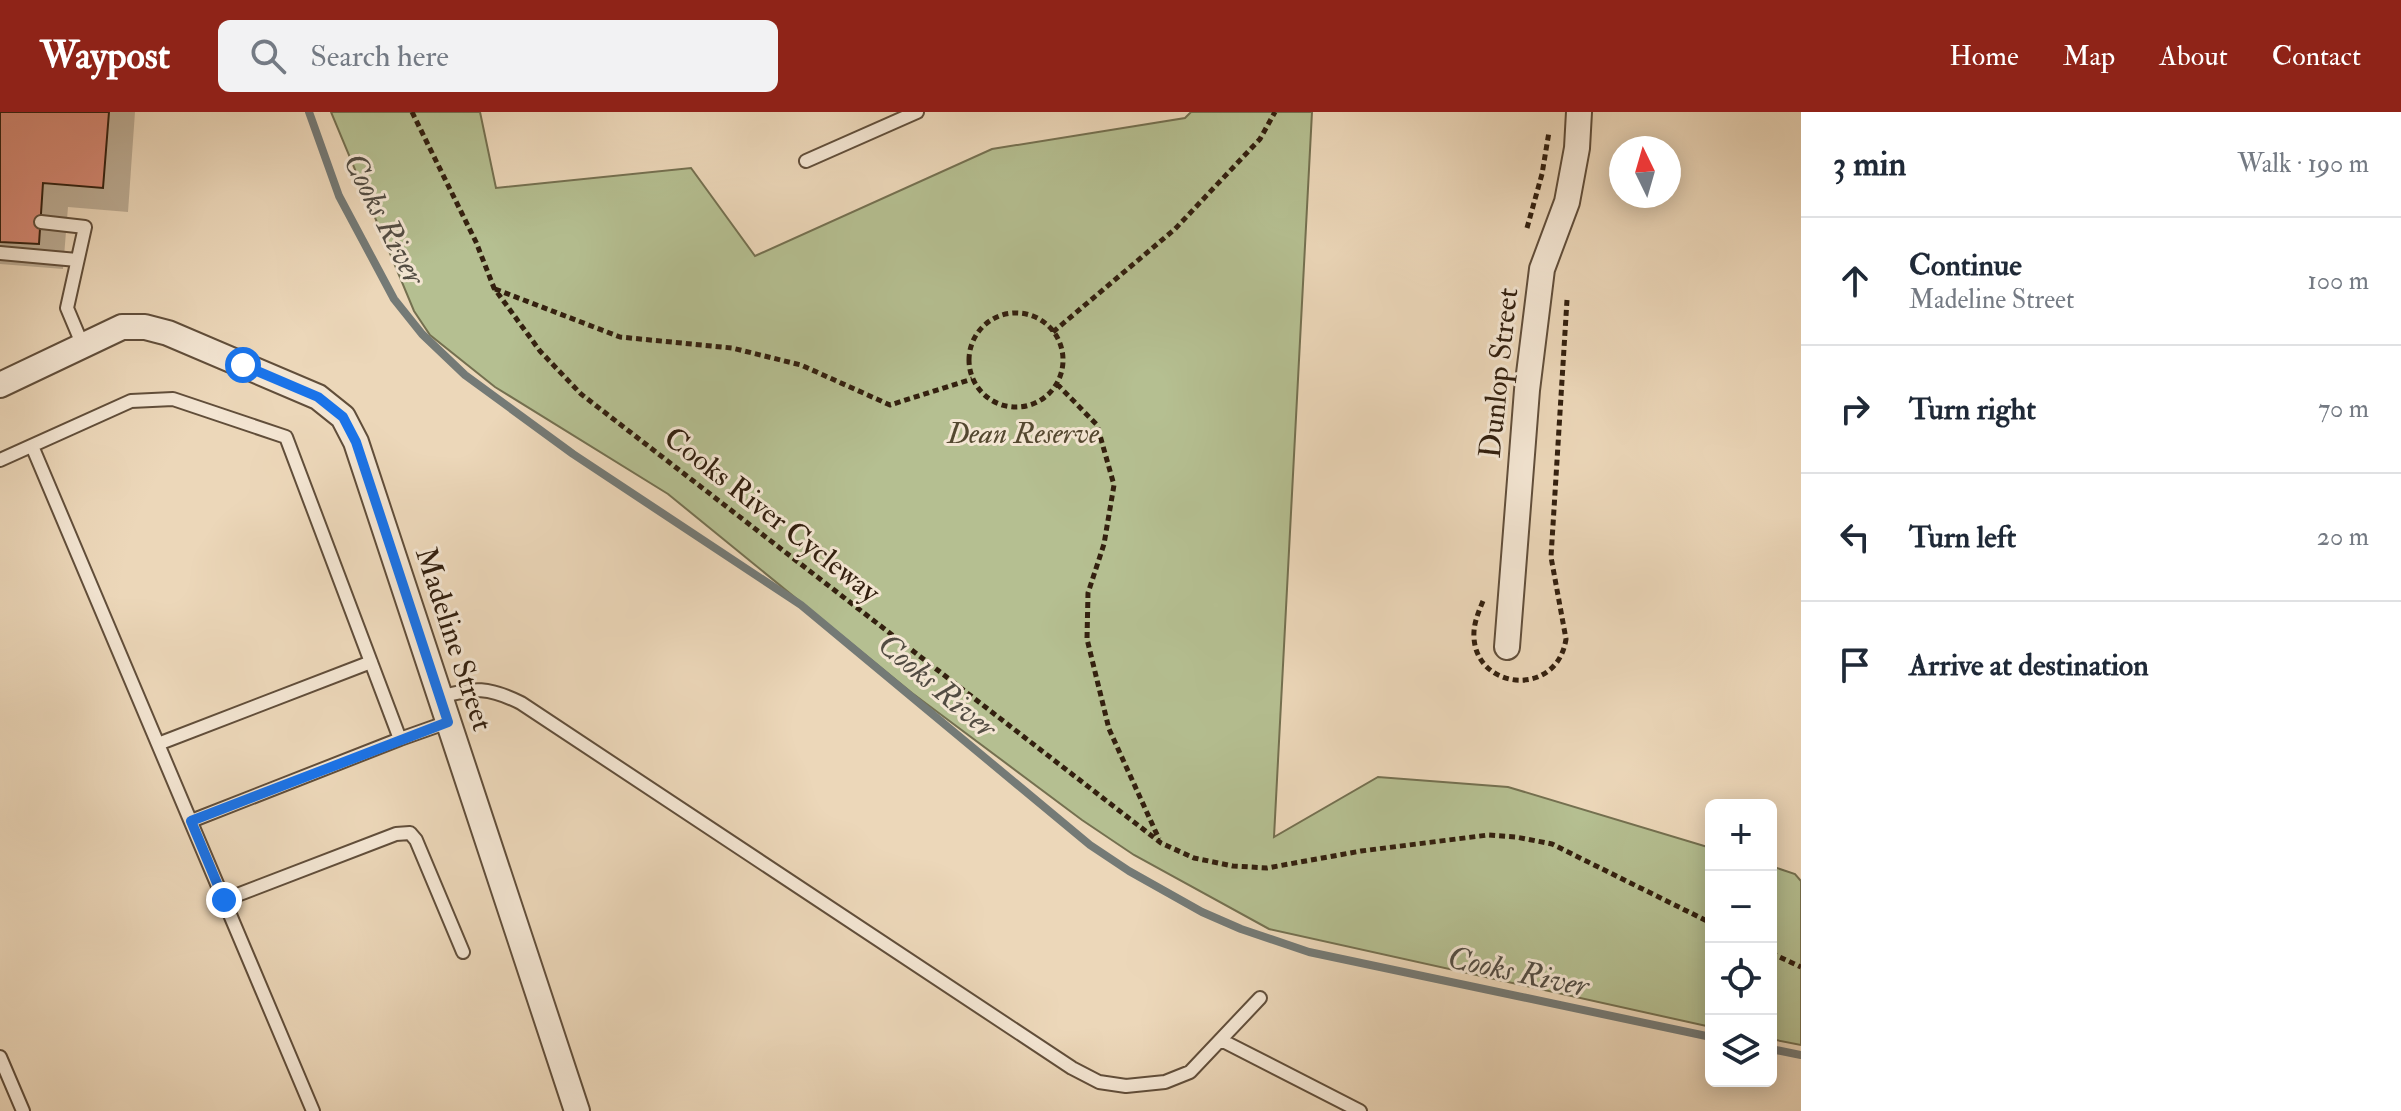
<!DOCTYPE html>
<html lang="en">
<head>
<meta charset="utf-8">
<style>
	:root { --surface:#fff; --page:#f2f2f3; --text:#1f2937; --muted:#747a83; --line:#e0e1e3; --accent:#8f2418 }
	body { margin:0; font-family:"IM FELL Double Pica",serif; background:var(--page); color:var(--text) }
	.controls { position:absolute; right:24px; bottom:24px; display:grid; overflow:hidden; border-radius:12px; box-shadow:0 4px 20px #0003 }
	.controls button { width:72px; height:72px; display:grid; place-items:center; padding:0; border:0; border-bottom:2px solid var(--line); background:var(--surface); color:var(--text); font:40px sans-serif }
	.compass { position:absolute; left:1609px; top:24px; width:72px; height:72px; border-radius:50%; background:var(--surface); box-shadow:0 4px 20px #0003; rotate:355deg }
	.stop { position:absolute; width:24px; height:24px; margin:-18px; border:6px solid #1a73e8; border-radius:50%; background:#fff }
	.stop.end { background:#1a73e8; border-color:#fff; box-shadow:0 2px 8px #0008 }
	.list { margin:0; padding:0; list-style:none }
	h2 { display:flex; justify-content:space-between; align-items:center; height:104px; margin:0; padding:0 32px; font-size:34px }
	h2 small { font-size:26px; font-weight:400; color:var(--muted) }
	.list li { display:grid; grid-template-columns:52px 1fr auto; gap:24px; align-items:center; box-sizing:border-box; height:128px; padding:0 32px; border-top:2px solid var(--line) }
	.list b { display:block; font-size:30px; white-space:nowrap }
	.list p { margin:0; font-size:26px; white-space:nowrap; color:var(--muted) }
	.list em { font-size:26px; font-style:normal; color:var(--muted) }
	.icon { flex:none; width:44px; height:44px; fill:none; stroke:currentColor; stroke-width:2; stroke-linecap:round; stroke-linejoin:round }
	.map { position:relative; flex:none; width:1801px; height:999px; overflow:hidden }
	header { display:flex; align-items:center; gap:48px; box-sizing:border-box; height:112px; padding:0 40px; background:var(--accent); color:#fff }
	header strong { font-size:38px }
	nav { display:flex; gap:44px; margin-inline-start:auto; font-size:28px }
	.search { width:560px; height:72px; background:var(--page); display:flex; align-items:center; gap:20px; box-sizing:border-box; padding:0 28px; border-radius:12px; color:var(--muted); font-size:30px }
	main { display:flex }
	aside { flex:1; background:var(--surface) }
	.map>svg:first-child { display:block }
	.green { fill:#b5bf91; stroke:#747050; stroke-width:2 }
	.shadow { fill:#0003 }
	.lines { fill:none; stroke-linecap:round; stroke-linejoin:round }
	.stream { stroke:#747a76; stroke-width:8 }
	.building { fill:#d58873; stroke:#33200f; stroke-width:2 }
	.service-casing { stroke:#614e3a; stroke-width:16 }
	.minor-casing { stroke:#614e3a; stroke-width:28 }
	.path { stroke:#33200f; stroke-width:5; stroke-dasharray:6 4; stroke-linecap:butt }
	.service { stroke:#f3e5d2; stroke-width:12 }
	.minor { stroke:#f3e5d2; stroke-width:24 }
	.route { stroke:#1a73e8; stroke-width:10 }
	.labels { text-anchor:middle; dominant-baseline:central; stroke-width:6; stroke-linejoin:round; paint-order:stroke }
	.street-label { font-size:30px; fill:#33200f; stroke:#f3e5d2 }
	.park-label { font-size:30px; font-style:italic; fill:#544830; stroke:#f3e5d2 }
	.water-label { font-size:32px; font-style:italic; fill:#534d43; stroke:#f3e5d2 }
</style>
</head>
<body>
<header>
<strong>Waypost</strong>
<div class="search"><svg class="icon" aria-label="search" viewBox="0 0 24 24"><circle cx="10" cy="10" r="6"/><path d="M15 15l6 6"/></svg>Search here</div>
<nav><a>Home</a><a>Map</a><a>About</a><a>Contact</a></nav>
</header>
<main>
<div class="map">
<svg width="1801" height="999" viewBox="0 0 1801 999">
	<rect width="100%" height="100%" fill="#ecd7b9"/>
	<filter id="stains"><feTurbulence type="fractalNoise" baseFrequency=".0025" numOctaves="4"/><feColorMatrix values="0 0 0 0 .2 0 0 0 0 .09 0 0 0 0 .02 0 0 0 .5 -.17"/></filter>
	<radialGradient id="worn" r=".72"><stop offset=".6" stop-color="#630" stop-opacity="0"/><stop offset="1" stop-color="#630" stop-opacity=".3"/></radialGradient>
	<path class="green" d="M331 0H480L496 76 691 56 755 144 992 37 1185 6 1191 0H1312L1274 725 1378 665 1508 675 1711 736V915L1269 817 1134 743 1082 708 912 581 668 382 495 275 430 223 414 199Z
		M1771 754 1795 762 1801 769V933L1771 927Z"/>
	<path class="shadow" d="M0 0H135L128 100 68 95 63 157 0 152Z"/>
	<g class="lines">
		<path class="stream" d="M309 0 339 84 394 187 422 222 465 263 573 342 801 493 1090 733 1129 759 1202 800 1241 817 1309 840 1711 925
			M1771 937 1801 943"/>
	</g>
	<path class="building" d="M0 0H109L103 76 43 71 39 132 0 130Z"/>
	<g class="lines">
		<defs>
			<path id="service" d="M806 49 917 0
				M41 110 85 115 67 196 83 234
				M0 141 77 148
				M32 334 313 999
				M0 348 131 289 173 287 286 325 400 627 448 610
				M440 585C474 575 489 575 521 591L1072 956 1099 970 1126 974 1165 970 1190 960 1260 886
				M158 632 371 550
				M191 709 400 627
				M224 788 396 722 410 721 416 728 463 840
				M1221 928 1360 999
				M0 945 23 999"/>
			<path id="minor" d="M0 273 122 215H145L168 221 318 285 343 305 356 330 577 999
				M1507 535 1527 278 1542 157 1567 90 1577 36 1579 0"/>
		</defs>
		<use href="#service" class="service-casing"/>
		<use href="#minor" class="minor-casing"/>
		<path class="path" d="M412 0 476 130 494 176 540 239 581 282 1161 731 1194 746 1233 754 1267 756 1361 739 1488 723 1516 725 1552 732 1711 811
			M1527 116 1542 62 1549 20
			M495 177 620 225 732 236 801 253 890 293 972 267
			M969 248a47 47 0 1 1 94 0a47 47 0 1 1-94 0Z
			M1053 220 1175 117 1260 27 1275 0
			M1057 272 1097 313 1114 373 1104 432 1088 481 1087 527 1109 617 1159 727
			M1483 489C1478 501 1473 513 1474 526 1477 578 1557 586 1566 527L1551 445 1567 188
			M1771 841 1801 855"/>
		<use href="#service" class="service"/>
		<use href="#minor" class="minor"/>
	</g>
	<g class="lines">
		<path class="route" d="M224 788 191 709 448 610 356 330 343 305 318 285 243 253"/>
	</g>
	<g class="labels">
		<g class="street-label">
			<text transform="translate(1499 261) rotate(-84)">Dunlop Street</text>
			<text transform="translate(772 403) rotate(38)">Cooks River Cycleway</text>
			<text transform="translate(454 527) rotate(72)">Madeline Street</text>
		</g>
		<g class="park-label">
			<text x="1023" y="321">Dean Reserve</text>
		</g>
		<g class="water-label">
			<text transform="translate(384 107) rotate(63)">Cooks River</text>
			<text transform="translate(937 574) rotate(40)">Cooks River</text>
			<text transform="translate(1518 860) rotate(12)">Cooks River</text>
		</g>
	</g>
	<rect width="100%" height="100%" filter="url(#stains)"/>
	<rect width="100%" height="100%" fill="url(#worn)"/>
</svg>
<div class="controls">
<button>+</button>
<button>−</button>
<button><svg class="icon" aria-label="locate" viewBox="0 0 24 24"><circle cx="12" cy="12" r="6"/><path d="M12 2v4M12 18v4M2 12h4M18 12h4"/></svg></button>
<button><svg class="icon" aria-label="layers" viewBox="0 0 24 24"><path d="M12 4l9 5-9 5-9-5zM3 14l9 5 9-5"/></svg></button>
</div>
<svg class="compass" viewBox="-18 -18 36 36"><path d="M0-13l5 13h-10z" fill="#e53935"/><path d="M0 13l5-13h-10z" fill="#747a83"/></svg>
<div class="stop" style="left:243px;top:253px"></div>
<div class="stop end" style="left:224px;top:788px"></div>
</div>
<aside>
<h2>3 min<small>Walk · 190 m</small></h2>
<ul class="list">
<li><svg class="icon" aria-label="ahead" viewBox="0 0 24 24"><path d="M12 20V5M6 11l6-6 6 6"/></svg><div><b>Continue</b><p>Madeline Street</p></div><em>100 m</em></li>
<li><svg class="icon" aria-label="right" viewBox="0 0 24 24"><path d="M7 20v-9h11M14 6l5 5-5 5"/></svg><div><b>Turn right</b></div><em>70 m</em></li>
<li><svg class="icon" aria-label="left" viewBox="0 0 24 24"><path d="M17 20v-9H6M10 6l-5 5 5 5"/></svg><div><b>Turn left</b></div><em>20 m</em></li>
<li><svg class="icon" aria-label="arrive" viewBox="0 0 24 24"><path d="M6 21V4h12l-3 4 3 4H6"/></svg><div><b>Arrive at destination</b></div></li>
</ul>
</aside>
</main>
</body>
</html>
